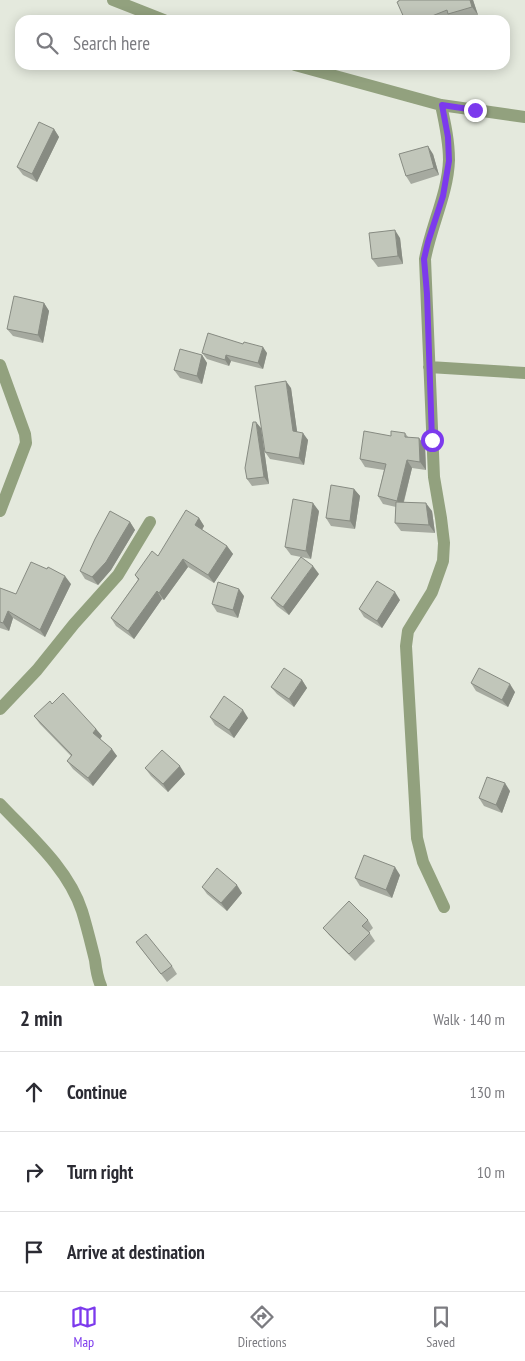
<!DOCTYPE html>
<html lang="en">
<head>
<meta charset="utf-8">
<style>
	:root { --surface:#fff; --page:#f2f2f3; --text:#2b2b33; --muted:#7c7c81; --line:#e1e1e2; --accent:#7c3aed }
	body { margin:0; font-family:"PT Sans Narrow",sans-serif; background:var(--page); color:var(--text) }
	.stop { position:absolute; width:15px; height:15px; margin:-11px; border:4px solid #7c3aed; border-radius:50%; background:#fff }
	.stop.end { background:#7c3aed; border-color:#fff; box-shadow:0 1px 5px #0008 }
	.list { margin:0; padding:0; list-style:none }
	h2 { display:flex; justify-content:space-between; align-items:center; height:65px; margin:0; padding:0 20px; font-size:21px }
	h2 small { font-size:16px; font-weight:400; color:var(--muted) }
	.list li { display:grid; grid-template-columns:32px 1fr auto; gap:15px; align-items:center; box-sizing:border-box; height:80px; padding:0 20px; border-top:1px solid var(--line) }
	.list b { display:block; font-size:19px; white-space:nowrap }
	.list em { font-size:16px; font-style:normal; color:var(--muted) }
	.icon { flex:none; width:28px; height:28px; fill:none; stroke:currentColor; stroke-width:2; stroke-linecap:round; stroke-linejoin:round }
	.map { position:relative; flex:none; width:525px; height:986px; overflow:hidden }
	.search { position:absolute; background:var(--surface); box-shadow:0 2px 12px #0003; left:15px; right:15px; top:15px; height:55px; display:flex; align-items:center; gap:12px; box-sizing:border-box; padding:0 18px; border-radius:15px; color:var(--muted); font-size:19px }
	.sheet { height:305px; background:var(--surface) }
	nav { display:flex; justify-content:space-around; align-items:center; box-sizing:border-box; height:70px; border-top:1px solid var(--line); background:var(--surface); font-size:14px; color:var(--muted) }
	nav a { display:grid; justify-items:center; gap:2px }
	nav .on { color:var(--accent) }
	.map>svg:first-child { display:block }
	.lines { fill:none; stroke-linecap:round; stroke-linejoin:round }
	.street { stroke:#92a17e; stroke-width:12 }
	.wall { fill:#a6aaa0 }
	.shaded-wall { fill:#878b82 }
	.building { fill:#c1c6ba; stroke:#878b82 }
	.route { stroke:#7c3aed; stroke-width:6 }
</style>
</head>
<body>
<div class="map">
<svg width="525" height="986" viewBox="0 0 525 986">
	<rect width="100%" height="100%" fill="#e4e9dd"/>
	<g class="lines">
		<path class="street" d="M113 0 164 20
			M295 65 441 105 525 117
			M441 105C445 123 449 141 449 160 448 193 431 226 425 259L434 477 441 518 444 543 443 561 432 592 408 631 406 646 417 838 423 862 444 907
			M0 365 25 434 26 443 0 511
			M429 367 525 373
			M0 709 37 670 74 624 118 575 150 522
			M0 804C30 836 68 868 82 911 87 927 91 944 95 960 96 969 97 977 101 986"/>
	</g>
	<path class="wall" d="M473 0 478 15 461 20H452L451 18 446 20H405L399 1Z
		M54 129 59 137 37 182 23 175 17 167Z
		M433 154 439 175 411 184 406 176Z
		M400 238 403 264 378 267 372 259Z
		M44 303 49 311 43 343 13 336 7 329Z
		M243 344 267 353 263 369 231 361 229 366 207 359 202 353Z
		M202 355 207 363 202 384 180 378 174 370Z
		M291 388 297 432 308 440 304 465 270 459 265 452Z
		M261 428 269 484 252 486 247 479Z
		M405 433 408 437 425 446 426 470 412 468 404 502 432 511 435 533 401 531 395 523 396 507 383 504 378 496 384 470 365 467 360 459 391 436Z
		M354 489 360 496 355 529 331 526 326 518Z
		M319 511 311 559 291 555 285 547Z
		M199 518 204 526 202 530 227 546 233 554 214 583 188 567 164 600 162 599 134 639 116 626 111 618 138 580 135 575 158 556Z
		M130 522 135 530 111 570 98 585 85 579 80 571Z
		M319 574 289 615 277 606 271 598Z
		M71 584 45 637 13 618 9 631 0 628V588L16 594Z
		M244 596 238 618 217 612 212 604Z
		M400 600 382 628 364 617 359 609Z
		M302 680 307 688 294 707 277 694 271 687Z
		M471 683 515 692 508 707 476 691Z
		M52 704 96 729 102 736 100 739 117 756 93 786 73 769 67 761 71 756 40 724 34 716Z
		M210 717 248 718 234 738 215 725Z
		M145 768 185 774 168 792 151 776Z
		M510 791 502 813 484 806 479 798Z
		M400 875 392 898 360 886 355 878Z
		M202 887 242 893 227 911 207 894Z
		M368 920 373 928 369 932 375 941 355 961 329 935 323 928Z
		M136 942 172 966 177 974 167 982Z"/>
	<path class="shaded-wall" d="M470 0H473L478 15 472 7Z
		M54 129 59 137 37 182 32 174Z
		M428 146 433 154 439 175 434 168Z
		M395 230 400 238 403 264 398 256Z
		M44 303 49 311 43 343 38 335Z
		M263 347 267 353 263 369 258 363Z
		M202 355 207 363 202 384 197 376Z
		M226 355 231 361 229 366 225 360Z
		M286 381 291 388 298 438 293 431Z
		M256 422 261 428 269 484 264 477Z
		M303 433 308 440 304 465 299 458Z
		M419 438 425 446 426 470 420 462Z
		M407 460 412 468 402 508 397 501Z
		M354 489 360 496 355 529 350 521Z
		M313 503 319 511 311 559 306 551Z
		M426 503 432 511 435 533 429 525Z
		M199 518 204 526 200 533 195 525Z
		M130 522 135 530 111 570 98 585 92 577Z
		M227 546 233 554 214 583 208 575Z
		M183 559 188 567 164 600 159 593Z
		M313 566 319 574 289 615 283 607Z
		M65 576 71 584 45 637 40 630Z
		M239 589 244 596 238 618 233 610Z
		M157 591 162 599 134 639 128 631Z
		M395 592 400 600 382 628 377 621Z
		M8 611 13 618 9 631 3 623Z
		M302 680 307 688 294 707 289 699Z
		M510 684 515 692 508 707 502 700Z
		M243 710 248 718 234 738 229 730Z
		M96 729 102 736 99 741 93 733Z
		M112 749 117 756 93 786 88 778Z
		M180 766 185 774 168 792 163 784Z
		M505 783 510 791 502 813 496 805Z
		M395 867 400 875 392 898 386 890Z
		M237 885 242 893 227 911 221 903Z"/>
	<path class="building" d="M399 0H470L472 7 448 14 447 10 422 20H405L397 2 399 1Z
		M39 122 54 129 32 174 17 167Z
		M428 146 434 168 406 176 399 154Z
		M395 230 398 256 372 259 369 233Z
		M14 296 44 303 38 335 7 329Z
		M208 333 243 344 244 342 263 347 258 363 226 355 225 360 202 353Z
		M180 349 202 355 197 376 174 370Z
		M286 381 293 431 303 433 299 458 265 452 255 386Z
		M253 422H256L264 477 247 479 245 468Z
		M364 431 391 436V431L405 433V437L419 438 420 462 407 460 397 501 378 496 386 464 360 459Z
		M331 485 354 489 350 521 326 518Z
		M293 499 313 503 306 551 285 547Z
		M396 502 426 503 429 525 395 523Z
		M186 510 199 518 195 525 227 546 208 575 183 559 159 593 157 591 128 631 111 618 139 579 135 575 152 551 158 556Z
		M110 511 130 522 106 562 92 577 80 571 95 539Z
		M301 557 313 566 283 607 271 598Z
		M31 562 47 569 48 567 65 576 40 630 8 611 3 623 0 622V588L16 594Z
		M377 581 395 592 377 621 359 609Z
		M218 582 239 589 233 610 212 604Z
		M284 668 302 680 289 699 271 687Z
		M479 668 510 684 502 700 471 683Z
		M63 693 96 729 93 733 112 749 88 778 67 761 72 755 34 716 50 701 52 704Z
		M224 696 243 710 229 730 210 717Z
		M162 750 180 766 163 784 145 768Z
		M487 777 505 783 496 805 479 798Z
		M364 855 395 867 386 890 355 878Z
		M217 868 237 885 221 903 202 887Z
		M349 901 368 920 362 926 370 933 349 954 323 928Z
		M146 934 172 966 161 974 136 942Z"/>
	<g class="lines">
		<path class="route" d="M432 440 427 294 424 259 428 242 443 196 449 161 448 137 442 105 475 110"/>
	</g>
</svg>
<div class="stop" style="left:432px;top:440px"></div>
<div class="stop end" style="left:475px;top:110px"></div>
<div class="search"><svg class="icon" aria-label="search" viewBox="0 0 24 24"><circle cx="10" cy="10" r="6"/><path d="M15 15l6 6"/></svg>Search here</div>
</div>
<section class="sheet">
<h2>2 min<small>Walk · 140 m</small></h2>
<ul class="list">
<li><svg class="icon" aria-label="ahead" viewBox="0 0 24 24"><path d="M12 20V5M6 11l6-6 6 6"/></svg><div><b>Continue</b></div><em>130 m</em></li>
<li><svg class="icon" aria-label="right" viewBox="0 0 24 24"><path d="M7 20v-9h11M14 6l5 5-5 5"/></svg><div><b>Turn right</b></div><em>10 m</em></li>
<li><svg class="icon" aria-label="arrive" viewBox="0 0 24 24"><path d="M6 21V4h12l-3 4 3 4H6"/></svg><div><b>Arrive at destination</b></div></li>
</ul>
</section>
<nav>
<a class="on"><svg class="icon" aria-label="map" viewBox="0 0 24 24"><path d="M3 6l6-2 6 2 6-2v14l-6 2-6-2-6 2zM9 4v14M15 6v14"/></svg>Map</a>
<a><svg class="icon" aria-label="directions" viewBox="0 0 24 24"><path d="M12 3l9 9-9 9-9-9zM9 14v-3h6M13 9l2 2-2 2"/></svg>Directions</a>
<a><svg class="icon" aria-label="saved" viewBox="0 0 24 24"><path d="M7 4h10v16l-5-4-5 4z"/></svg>Saved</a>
</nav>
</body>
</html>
